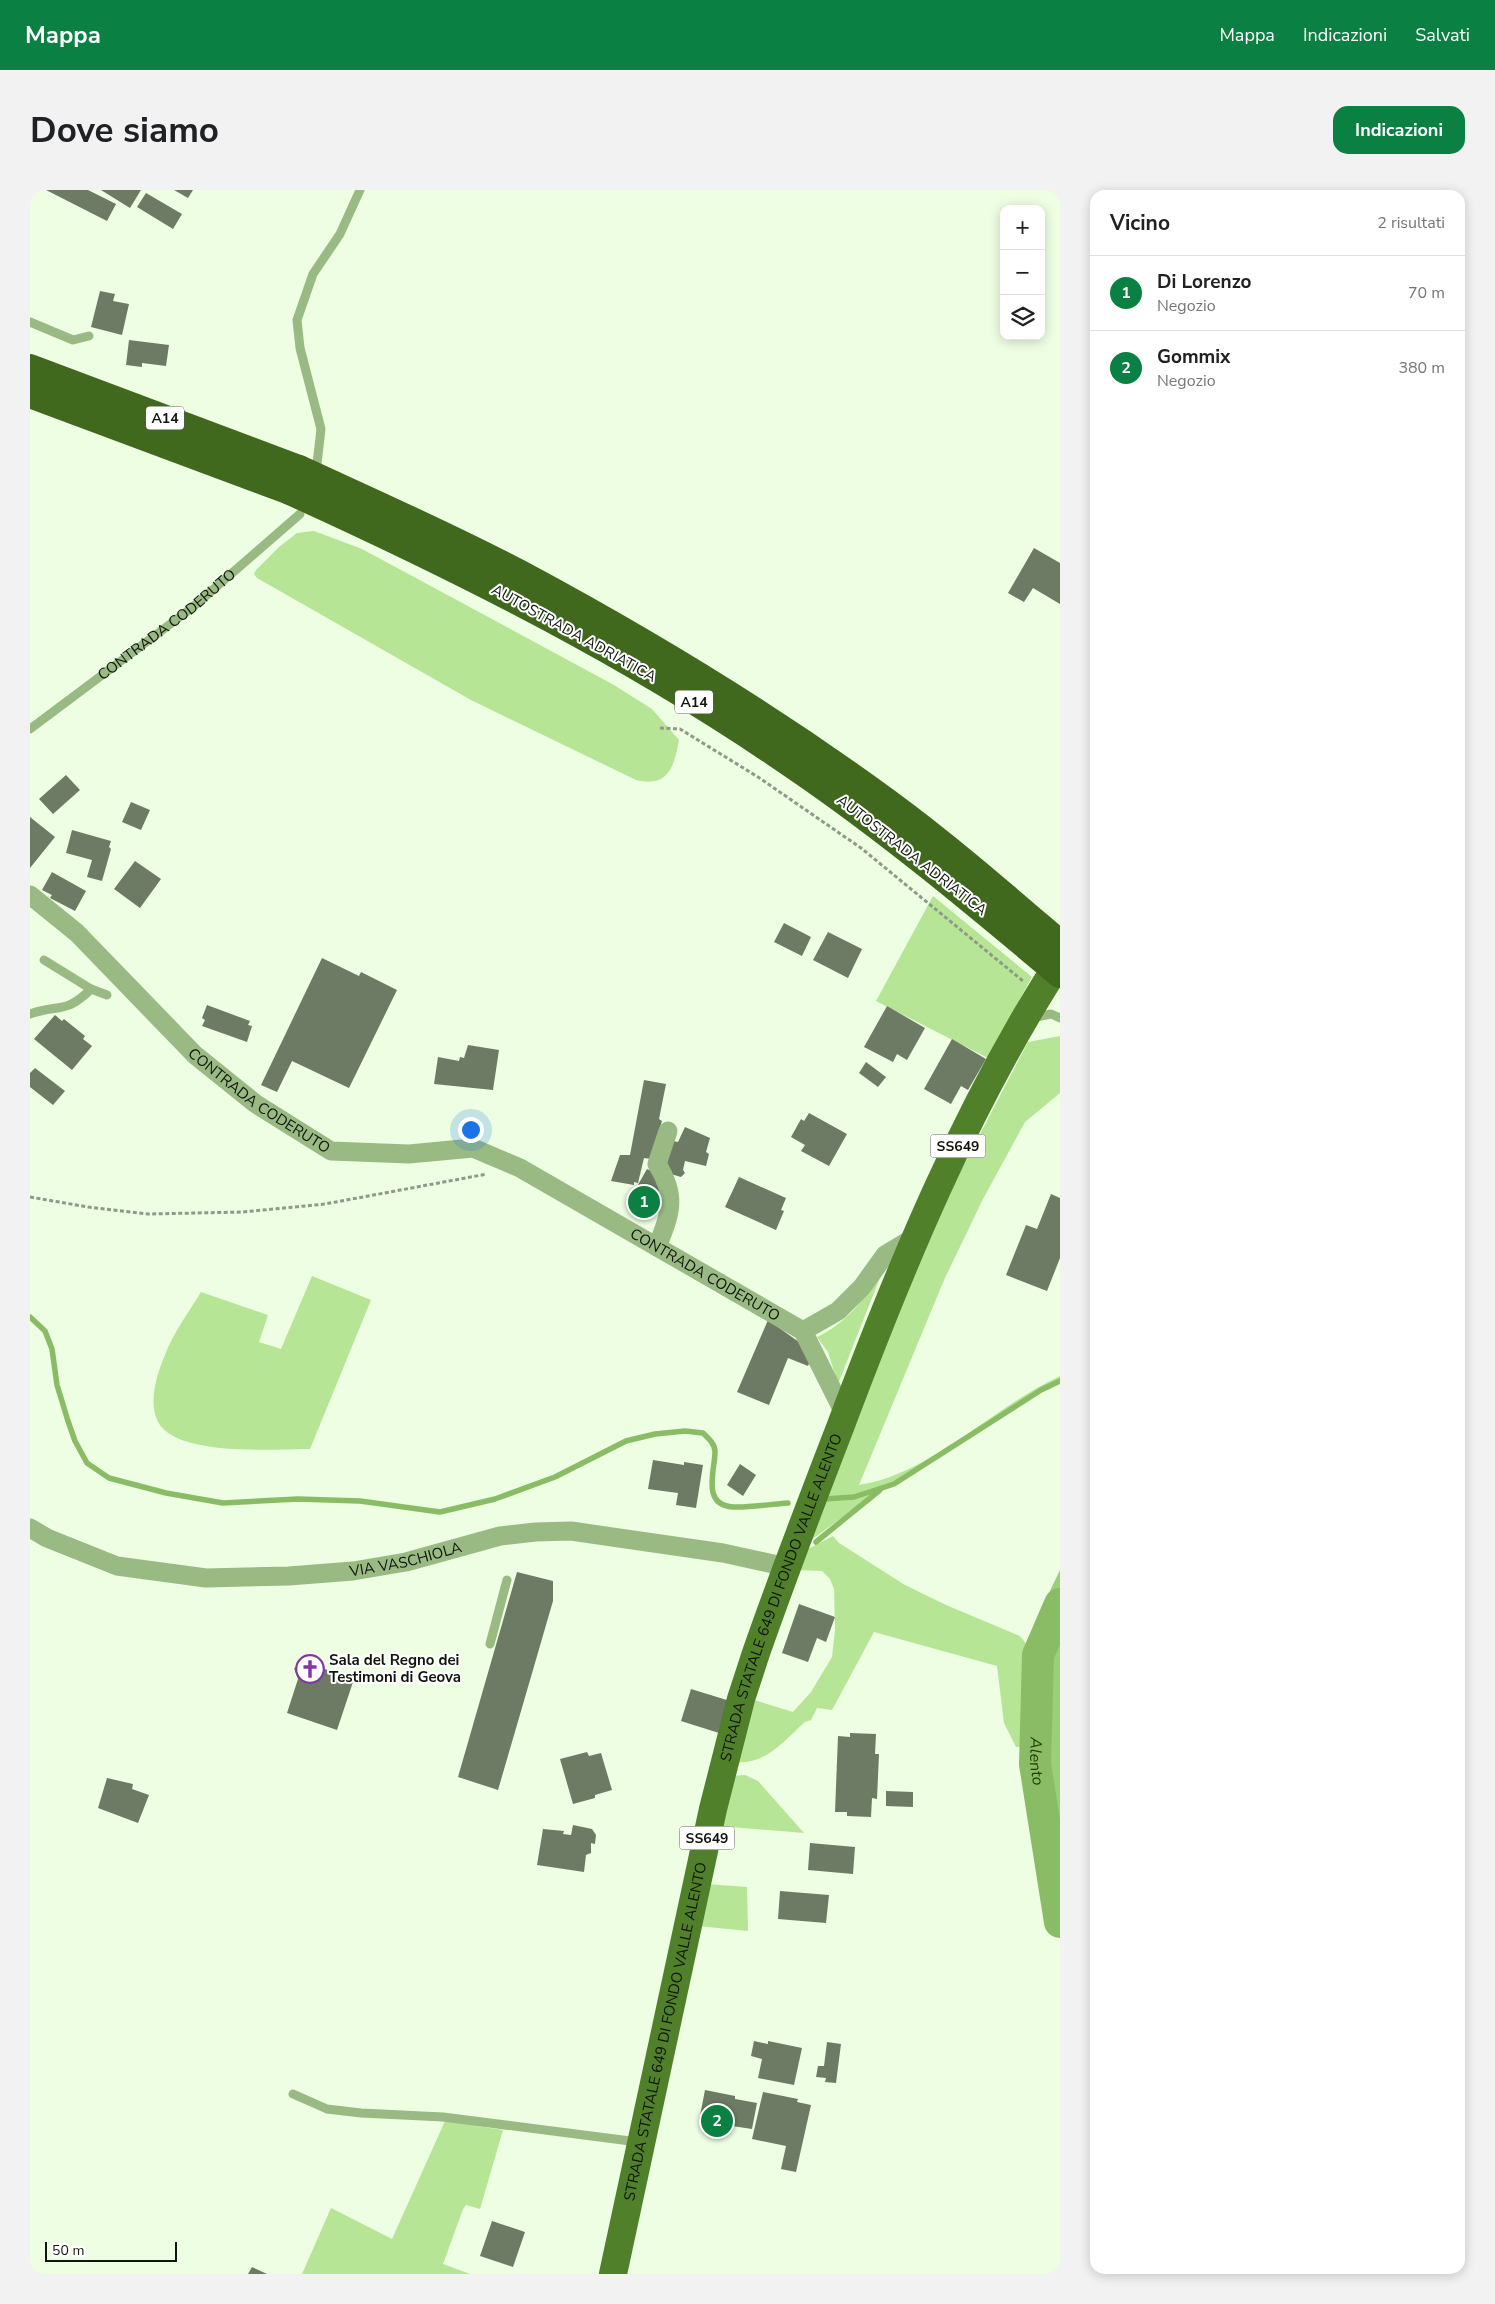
<!DOCTYPE html>
<html lang="it">
<head>
<meta charset="utf-8">
<style>
	:root { --surface:#fff; --page:#f2f2f2; --text:#202124; --muted:#757577; --line:#e0e0e0; --accent:#0b8043 }
	body { margin:0; font-family:"Nunito Sans",sans-serif; background:var(--page); color:var(--text) }
	.controls { position:absolute; right:15px; top:15px; display:grid; overflow:hidden; border-radius:10px; box-shadow:0 2px 12px #0003 }
	.controls button { width:45px; height:45px; display:grid; place-items:center; padding:0; border:0; border-bottom:1px solid var(--line); background:var(--surface); color:var(--text); font:25px sans-serif }
	.scale { position:absolute; left:15px; bottom:12px; width:132px; box-sizing:border-box; padding-left:5px; border:2px solid #0f150c; border-top:0; font-size:14px; line-height:18px; white-space:nowrap; color:#0f150c; -webkit-text-stroke:4px #fff; paint-order:stroke }
	.you { position:absolute; left:440px; top:939px; width:18px; height:18px; margin:-12px; border:4px solid #fff; border-radius:50%; background:#1a73e8; box-shadow:0 0 0 8px #1a73e833 }
	.badge { display:grid; place-items:center; width:32px; height:32px; border-radius:50%; background:var(--accent); color:#fff; font-size:16px; font-weight:700 }
	.pin { position:absolute; translate:-50% -50%; border:2px solid #fff; box-shadow:0 1px 5px #0006 }
	.list { margin:0; padding:0; list-style:none }
	h2 { display:flex; justify-content:space-between; align-items:center; height:65px; margin:0; padding:0 20px; font-size:21px }
	h2 small { font-size:16px; font-weight:400; color:var(--muted) }
	.list li { display:grid; grid-template-columns:32px 1fr auto; gap:15px; align-items:center; box-sizing:border-box; height:75px; padding:0 20px; border-top:1px solid var(--line) }
	.list b { display:block; font-size:19px; white-space:nowrap }
	.list p { margin:0; font-size:16px; white-space:nowrap; color:var(--muted) }
	.list em { font-size:16px; font-style:normal; color:var(--muted) }
	.icon { flex:none; width:28px; height:28px; fill:none; stroke:currentColor; stroke-width:2; stroke-linecap:round; stroke-linejoin:round }
	.map { position:relative; flex:none; width:1030px; height:2084px; overflow:hidden; border-radius:15px }
	header { display:flex; align-items:center; gap:30px; box-sizing:border-box; height:70px; padding:0 25px; background:var(--accent); color:#fff }
	header strong { font-size:24px }
	nav { display:flex; gap:28px; margin-inline-start:auto; font-size:18px }
	.intro { display:flex; align-items:center; justify-content:space-between; box-sizing:border-box; height:120px; padding:0 30px }
	h1 { margin:0; font-size:35px }
	.button { padding:12px 22px; border-radius:15px; background:var(--accent); color:#fff; font-size:18px; font-weight:700 }
	main { display:flex; gap:30px; padding:0 30px }
	aside { flex:1; background:var(--surface); border-radius:15px; box-shadow:0 2px 12px #0003 }
	.map>svg:first-child { display:block }
	.green { fill:#b6e596 }
	.forest { fill:#9bcf78 }
	.lines { fill:none; stroke-linecap:round; stroke-linejoin:round }
	.stream { stroke:#8abc66; stroke-width:5.5 }
	.river { stroke:#8abc66; stroke-width:32 }
	.building { fill:#6d7b64 }
	.path { stroke:#8e9a87; stroke-width:3; stroke-dasharray:4 2.5; stroke-linecap:butt }
	.service { stroke:#99ba83; stroke-width:9 }
	.minor { stroke:#99ba83; stroke-width:19 }
	.primary { stroke:#51802a; stroke-width:28 }
	.motorway { stroke:#41691e; stroke-width:28 }
	.motorway-bridge { stroke:#41691e; stroke-width:28 }
	.labels { text-anchor:middle; dominant-baseline:central; stroke-width:4; stroke-linejoin:round; paint-order:stroke }
	.shield { fill:#fff; stroke:#575b55; stroke-width:1 }
	.shield-label { font-size:14px; font-weight:bold; fill:#0f150c }
	.street-label { font-size:15px; fill:#0f150c; stroke:#fff }
	.poi-label { font-size:15px; font-weight:bold; fill:#0f150c; stroke:#fff; text-anchor:start }
	.water-label { font-size:16px; font-style:italic; fill:#203f00; stroke:#fff }
</style>
</head>
<body>
<header>
<strong>Mappa</strong>
<nav><a>Mappa</a><a>Indicazioni</a><a>Salvati</a></nav>
</header>
<div class="intro"><h1>Dove siamo</h1><a class="button">Indicazioni</a></div>
<main>
<div class="map">
<svg width="1030" height="2084" viewBox="0 0 1030 2084">
	<rect width="100%" height="100%" fill="#edfee3"/>
	<path class="green" d="M284 341 332 359 584 495 622 519 649 550C644 576 639 598 606 590L441 510 227 388 224 384 226 380 249 357 267 343Z
		M903 706 1002 787 958 868 846 811Z
		M1030 846V903L995 932 953 1009 914 1090 829 1295C902 1284 964 1216 1030 1186V1189L1002 1204 891 1277 863 1293 819 1306 794 1308 912 1017 998 852Z
		M853 1080 808 1194 798 1162 787 1147C817 1133 836 1107 853 1080Z
		M282 1086 341 1110 280 1259C245 1259 147 1267 128 1232 118 1212 127 1184 135 1165 143 1143 159 1122 171 1102L238 1125 229 1152 251 1159Z
		M849 1300 776 1354 793 1311 822 1308Z
		M803 1346 809 1353 875 1395 916 1415 990 1446 1004 1464 1000 1557H986L974 1533 967 1476 844 1442 802 1520 787 1518 781 1530 775 1532C751 1553 736 1576 701 1572L721 1509 763 1522 781 1502 802 1467 805 1440 804 1399 800 1389 792 1381 766 1380 774 1361Z
		M715 1585 728 1591 774 1643 688 1636 700 1586Z
		M676 1694 717 1697 718 1741 668 1736Z
		M415 1931 473 1940 450 2019 436 2015 433 2019 413 2074 440 2084H272L301 2018 362 2049Z"/>
	<path class="forest" d="M1030 1380V1703L1018 1629 1009 1542 1013 1475 998 1457 1007 1428Z"/>
	<g class="lines">
		<path class="stream" d="M0 1127 15 1141 22 1159 27 1195 38 1231 45 1251 57 1273 79 1288 136 1303 193 1313 268 1309 330 1311 410 1322 465 1309 525 1287 596 1251 625 1244 655 1241 673 1243C679 1249 685 1254 685 1262 685 1280 671 1315 703 1317 719 1318 741 1314 758 1313
			M795 1309 824 1307 864 1294 1011 1200 1030 1191
			M786 1352 850 1300"/>
		<path class="river" id="s1" d="M1030 1414 1008 1465 1005 1574 1030 1732"/>
	</g>
	<path class="building" d="M16 0H58L86 14 77 31Z
		M71 0H111L100 18Z
		M144 0H163L158 8Z
		M116 3 152 24 143 39 107 17Z
		M70 101 85 104 83 111 99 114 92 145 61 137Z
		M99 150 139 155 136 176 112 173V177L96 175Z
		M1004 358 1030 373V414L1003 398 994 412 978 403Z
		M36 585 50 600 23 624 9 609Z
		M101 612 120 620 111 640 92 632Z
		M0 627 25 647 0 678Z
		M42 640 81 651 79 657 81 659 72 691 57 687 62 670 36 663Z
		M105 671 131 689 110 718 84 699Z
		M22 682 56 701 45 721 20 708 22 705 12 700Z
		M754 733 781 747 772 766 744 752Z
		M798 742 832 759 818 788 783 770Z
		M292 768 329 786 331 782 367 800 319 898 262 871 247 902 231 895Z
		M177 815 220 831 218 835 222 836 217 852 172 836 175 830 172 828Z
		M857 816 895 838 877 870 867 864 863 872 834 857Z
		M25 825 32 831 34 829 55 846 53 849 62 856 42 880 4 849Z
		M922 849 956 869 938 900 931 896 921 914 894 899Z
		M438 855 469 860 463 900 404 894 408 867 429 871 430 867 434 868Z
		M836 872 856 887 848 897 829 883Z
		M5 878 35 901 23 915 0 897V883Z
		M614 890 636 894 629 929 632 931 621 969 614 968 608 993 604 992V995L581 991 590 965H600Z
		M779 923 817 944 799 976 771 961 775 955 761 947 771 929 774 931Z
		M655 937 680 948 676 962 679 964 676 976 655 971 653 980 655 983 651 987 641 984 636 977 643 951 648 952Z
		M617 979 630 985 632 1025 601 1007Z
		M709 987 756 1008 751 1020 754 1021 746 1040 695 1017Z
		M1021 1004 1030 1008V1068L1017 1101 976 1085 996 1035 1007 1039Z
		M738 1130 769 1152 781 1169 778 1176 758 1168 739 1215 707 1202Z
		M623 1270 654 1275V1272L673 1275 666 1318 646 1315 648 1303 618 1299Z
		M710 1274 726 1285 713 1306 697 1295Z
		M487 1382 523 1391V1411L468 1600 428 1587Z
		M769 1414 805 1427 796 1452 787 1448 778 1472 752 1463Z
		M277 1473 324 1489 307 1540 257 1523 268 1489 264 1478Z
		M661 1499 700 1511 689 1543 651 1531Z
		M820 1543 846 1544 845 1564H849L847 1609 842 1608 841 1627 817 1626V1622H805L808 1546 820 1547Z
		M557 1562 559 1566 571 1563 582 1600 565 1605V1608L543 1614 530 1569Z
		M77 1588 103 1594 102 1599 119 1605 108 1633 68 1618Z
		M856 1601 883 1602V1617L856 1616Z
		M543 1635 562 1639 566 1645 565 1654 561 1653V1663L556 1665 554 1682 507 1675 513 1639 534 1641 533 1644 541 1645Z
		M780 1653 825 1657 823 1684 778 1680Z
		M750 1701 799 1705 796 1733 748 1729Z
		M724 1851 738 1854V1851L772 1858 764 1895 728 1888 732 1869 721 1866Z
		M797 1852 811 1854 806 1893 795 1892 796 1888 786 1887 788 1876H794Z
		M675 1900 705 1906V1909L727 1913 722 1939 669 1931Z
		M733 1902 768 1909 767 1912 781 1915 766 1982 751 1979 756 1956 722 1949Z
		M462 2031 495 2042 483 2077 450 2066Z
		M222 2077 237 2084H218Z"/>
	<g class="lines">
		<path class="path" d="M630 538 650 539 728 587 831 658 993 791
			M0 1007 58 1017 118 1024 213 1022 295 1014 457 984"/>
		<g class="service">
			<path d="M0 132 43 150 59 146"/>
			<path d="M287 274 291 239 270 158 267 130 283 84 310 44 330 0"/>
			<path id="s2" d="M0 539 163 417 270 324"/>
			<path d="M14 770 61 799 77 805"/>
			<path d="M0 824C29 814 36 824 61 799"/>
			<path d="M1001 828 1021 824 1030 828"/>
			<path d="M460 1454 477 1390"/>
			<path d="M263 1904 297 1919 331 1923 413 1927 608 1952"/>
		</g>
		<g class="minor">
			<path id="s3" d="M0 705 47 743 165 865 226 914 301 961 379 964 443 958 490 978 773 1141 815 1225"/>
			<path d="M627 1057C641 1023 647 1006 627 974L638 941"/>
			<path d="M773 1141 808 1121 832 1097 855 1065 885 1047"/>
			<path id="s4" d="M0 1338 17 1348 87 1376 176 1388 259 1386 323 1381 376 1372 470 1346 505 1342 541 1341 693 1363 757 1377"/>
		</g>
		<path class="primary" id="s5" d="M583 2084 683 1619 711 1509 726 1463C753 1386 782 1310 811 1235 871 1075 937 915 1030 771"/>
		<path class="motorway" d="M0 178 269 279
			M0 204 260 301"/>
		<path class="motorway-bridge" d="M269 279C343 313 418 346 490 384 617 452 742 528 858 613 918 657 974 706 1030 754
			M260 301C434 380 605 466 763 575 857 639 943 711 1030 784"/>
	</g>
	<defs>
		<symbol id="church-ring" viewBox="-11 -11 22 22"><circle r="9.5" fill="#fff" stroke="#8436a7" stroke-width="1.5"/><path d="M-1.2-6h2.4v3.5h3.3v2.4h-3.3V6h-2.4V-.1h-3.3v-2.4h3.3Z" fill="#8436a7"/></symbol>
	</defs>
	<g fill-rule="evenodd">
		<use href="#church-ring" x="264" y="1463" width="32" height="32"/>
	</g>
	<g class="labels">
		<g class="shield">
			<rect x="116" y="216.5" width="38" height="23" rx="4"/>
			<rect x="645" y="500.5" width="38" height="23" rx="4"/>
			<rect x="900.5" y="944.5" width="55" height="23" rx="4"/>
			<rect x="649.5" y="1636.5" width="55" height="23" rx="4"/>
		</g>
		<g class="shield-label">
			<text x="135" y="228">A14</text>
			<text x="664" y="512">A14</text>
			<text x="928" y="956">SS649</text>
			<text x="677" y="1648">SS649</text>
		</g>
		<g class="street-label">
			<text stroke="none"><textPath href="#s2" startOffset="172">CONTRADA CODERUTO</textPath></text>
			<text transform="translate(544 443) rotate(29)">AUTOSTRADA ADRIATICA</text>
			<text transform="translate(882 665) rotate(38)">AUTOSTRADA ADRIATICA</text>
			<text stroke="none"><textPath href="#s3" startOffset="309">CONTRADA CODERUTO</textPath></text>
			<text stroke="none"><textPath href="#s3" startOffset="804">CONTRADA CODERUTO</textPath></text>
			<text stroke="none"><textPath href="#s4" startOffset="386">VIA VASCHIOLA</textPath></text>
			<text stroke="none"><textPath href="#s5" startOffset="698">STRADA STATALE 649 DI FONDO VALLE ALENTO</textPath></text>
			<text stroke="none"><textPath href="#s5" startOffset="248">STRADA STATALE 649 DI FONDO VALLE ALENTO</textPath></text>
		</g>
		<g class="poi-label">
			<text x="299" y="1470">Sala del Regno dei<tspan x="299" dy="17">Testimoni di Geova</tspan></text>
		</g>
		<g class="water-label">
			<text stroke="none"><textPath href="#s1" startOffset="162">Alento</textPath></text>
		</g>
	</g>
</svg>
<div class="controls">
<button>+</button>
<button>−</button>
<button><svg class="icon" aria-label="layers" viewBox="0 0 24 24"><path d="M12 4l9 5-9 5-9-5zM3 14l9 5 9-5"/></svg></button>
</div>
<div class="scale">50 m</div>
<div class="you"></div>
<div class="pin badge" style="left:614px;top:1012px">1</div>
<div class="pin badge" style="left:687px;top:1931px">2</div>
</div>
<aside>
<h2>Vicino<small>2 risultati</small></h2>
<ul class="list">
<li><span class="badge">1</span><div><b>Di Lorenzo</b><p>Negozio</p></div><em>70 m</em></li>
<li><span class="badge">2</span><div><b>Gommix</b><p>Negozio</p></div><em>380 m</em></li>
</ul>
</aside>
</main>
</body>
</html>
